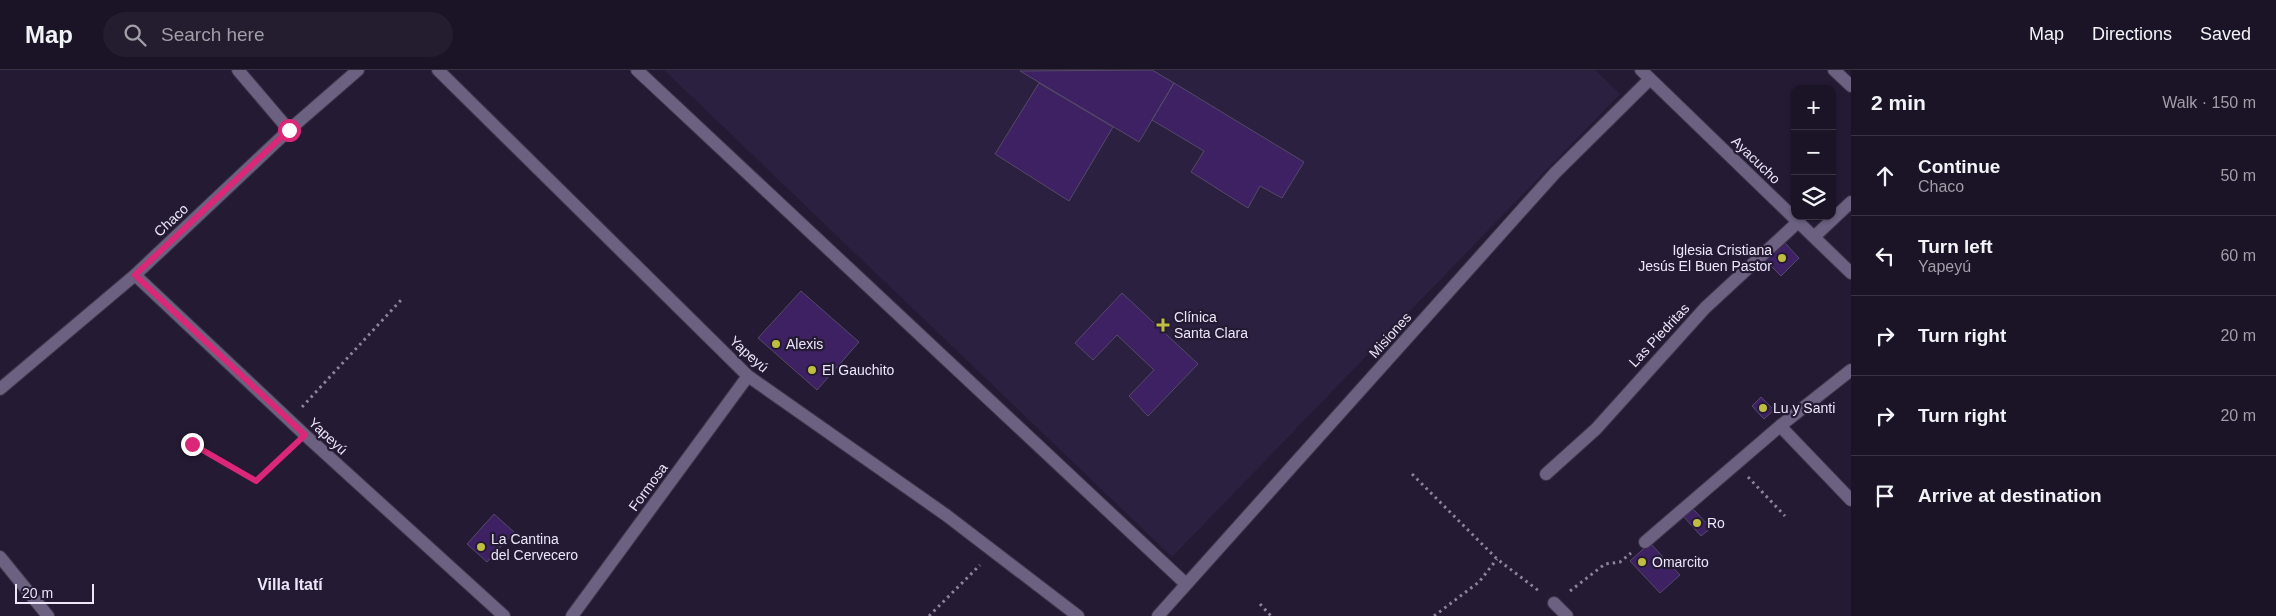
<!DOCTYPE html>
<html lang="en">
<head>
<meta charset="utf-8">
<style>
	:root { --surface:#1b1427; --page:#241d2f; --text:#f1f3f6; --muted:#a09ea7; --line:#393344 }
	body { margin:0; font-family:Arial,sans-serif; background:var(--page); color:var(--text) }
	.controls { position:absolute; right:15px; top:15px; display:grid; overflow:hidden; border-radius:10px; box-shadow:0 1px 4px #0004 }
	.controls button { width:45px; height:45px; display:grid; place-items:center; padding:0; border:0; border-bottom:1px solid var(--line); background:var(--surface); color:var(--text); font:25px sans-serif }
	.scale { position:absolute; left:15px; bottom:12px; width:79px; box-sizing:border-box; padding-left:5px; border:2px solid #ece6f8; border-top:0; font-size:14px; line-height:18px; white-space:nowrap; color:#ece6f8; -webkit-text-stroke:4px #241a34; paint-order:stroke }
	.stop { position:absolute; width:15px; height:15px; margin:-11px; border:4px solid #db2777; border-radius:50%; background:#fff }
	.stop.end { background:#db2777; border-color:#fff; box-shadow:0 1px 5px #0008 }
	.list { margin:0; padding:0; list-style:none }
	h2 { display:flex; justify-content:space-between; align-items:center; height:65px; margin:0; padding:0 20px; font-size:21px }
	h2 small { font-size:16px; font-weight:400; color:var(--muted) }
	.list li { display:grid; grid-template-columns:32px 1fr auto; gap:15px; align-items:center; box-sizing:border-box; height:80px; padding:0 20px; border-top:1px solid var(--line) }
	.list b { display:block; font-size:19px; white-space:nowrap }
	.list p { margin:0; font-size:16px; white-space:nowrap; color:var(--muted) }
	.list em { font-size:16px; font-style:normal; color:var(--muted) }
	.icon { flex:none; width:28px; height:28px; fill:none; stroke:currentColor; stroke-width:2; stroke-linecap:round; stroke-linejoin:round }
	.map { position:relative; flex:none; width:1851px; height:546px; overflow:hidden }
	header { display:flex; align-items:center; gap:30px; box-sizing:border-box; height:70px; padding:0 25px; background:var(--surface); border-bottom:1px solid var(--line) }
	header strong { font-size:24px }
	nav { display:flex; gap:28px; margin-inline-start:auto; font-size:18px }
	.search { width:350px; height:45px; background:var(--page); display:flex; align-items:center; gap:12px; box-sizing:border-box; padding:0 18px; border-radius:28px; color:var(--muted); font-size:19px }
	main { display:flex }
	aside { flex:1; background:var(--surface) }
	.map>svg:first-child { display:block }
	.built { fill:#2c2040 }
	.building { fill:#3e2162; stroke:#544a68 }
	.lines { fill:none; stroke-linecap:round; stroke-linejoin:round }
	.minor-casing { stroke:#3e364c; stroke-width:14 }
	.path { stroke:#8c849a; stroke-width:3; stroke-dasharray:2.5 4; stroke-linecap:butt }
	.minor { stroke:#6c6180; stroke-width:12 }
	.route { stroke:#db2777; stroke-width:6 }
	.poi-dot { fill:#c0be41; stroke:#241a34; stroke-width:2 }
	.labels { text-anchor:middle; dominant-baseline:central; stroke-width:4.5; stroke-linejoin:round; paint-order:stroke }
	.street-label { font-size:14px; fill:#ece6f8; stroke:#241a34 }
	.poi-label { font-size:14px; fill:#ece6f8; stroke:#241a34; text-anchor:start }
	.quarter-label { font-size:16px; font-weight:bold; fill:#ece6f8; stroke:#241a34 }
</style>
</head>
<body>
<header>
<strong>Map</strong>
<div class="search"><svg class="icon" aria-label="search" viewBox="0 0 24 24"><circle cx="10" cy="10" r="6"/><path d="M15 15l6 6"/></svg>Search here</div>
<nav><a>Map</a><a>Directions</a><a>Saved</a></nav>
</header>
<main>
<div class="map">
<svg width="1851" height="546" viewBox="0 0 1851 546">
	<rect width="100%" height="100%" fill="#241a34"/>
	<path class="built" d="M664 0H1595L1620 24 1172 487Z"/>
	<path class="building" d="M1152 0 1174 13 1139 72 1020 1Z
		M1039 13 1113 57 1069 131 995 84Z
		M1174 13 1304 92 1282 128 1260 116 1248 138 1191 102 1204 81 1152 50Z
		M1783 171 1799 188 1781 206 1764 189Z
		M801 221 859 272 817 320 758 268Z
		M1122 223 1198 294 1148 346 1129 326 1154 300 1117 265 1093 290 1075 273Z
		M1761 327 1774 340 1764 349 1752 336Z
		M1693 439 1711 458 1701 466 1684 447Z
		M494 444 514 462 487 492 467 474Z
		M1650 473 1680 505 1660 523 1630 491Z"/>
	<g class="lines">
		<defs>
			<path id="minor" d="M238 0 289 60
				M438 0 748 306 946 445 1078 546
				M637 0 1186 514
				M1641 0 1851 203
				M1834 0 1851 16
				M1814 167 1851 132
				M135 205 305 365 504 546
				M0 319 135 205 289 60 358 0
				M1780 356 1851 430
				M1546 404 1596 359 1705 238 1798 152
				M1645 472 1780 356 1851 300
				M0 487 48 546
				M1554 533 1567 546
				M572 546 748 306
				M1158 546 1555 103 1650 9"/>
		</defs>
		<use href="#minor" class="minor-casing"/>
		<path class="path" d="M302 337 402 229
			M192 373 256 411 292 378
			M1412 404 1497 489 1539 521
			M1748 407 1785 446
			M1570 521 1605 494 1620 492 1631 483
			M1260 534 1271 546
			M929 546 980 495
			M1434 546 1479 512 1497 489"/>
		<use href="#minor" class="minor"/>
	</g>
	<g class="lines">
		<path class="route" d="M192 374 256 411 305 365 135 205 289 60"/>
	</g>
	<g class="poi-dot">
		<circle cx="1782" cy="188" r="5"/>
		<path d="M1160.5 247.5h5v5h5v5h-5v5h-5v-5h-5v-5h5z"/>
		<circle cx="776" cy="274" r="5"/>
		<circle cx="812" cy="300" r="5"/>
		<circle cx="1763" cy="338" r="5"/>
		<circle cx="1697" cy="453" r="5"/>
		<circle cx="481" cy="477" r="5"/>
		<circle cx="1642" cy="492" r="5"/>
	</g>
	<g class="labels">
		<g class="street-label">
			<text transform="translate(1756 90) rotate(44)">Ayacucho</text>
			<text transform="translate(171 150) rotate(-43)">Chaco</text>
			<text transform="translate(1390 265) rotate(-48)">Misiones</text>
			<text transform="translate(1659 265) rotate(-47)">Las Piedritas</text>
			<text transform="translate(749 284) rotate(42)">Yapeyú</text>
			<text transform="translate(328 366) rotate(43)">Yapeyú</text>
			<text transform="translate(648 417) rotate(-54)">Formosa</text>
		</g>
		<g class="poi-label">
			<text x="1772" y="180" text-anchor="end">Iglesia Cristiana<tspan x="1772" dy="16">Jesús El Buen Pastor</tspan></text>
			<text x="1174" y="247">Clínica<tspan x="1174" dy="16">Santa Clara</tspan></text>
			<text x="786" y="274">Alexis</text>
			<text x="822" y="300">El Gauchito</text>
			<text x="1773" y="338">Lu y Santi</text>
			<text x="1707" y="453">Ro</text>
			<text x="491" y="469">La Cantina<tspan x="491" dy="16">del Cervecero</tspan></text>
			<text x="1652" y="492">Omarcito</text>
		</g>
		<g class="quarter-label">
			<text x="290" y="514">Villa Itatí</text>
		</g>
	</g>
</svg>
<div class="controls">
<button>+</button>
<button>−</button>
<button><svg class="icon" aria-label="layers" viewBox="0 0 24 24"><path d="M12 4l9 5-9 5-9-5zM3 14l9 5 9-5"/></svg></button>
</div>
<div class="scale">20 m</div>
<div class="stop" style="left:289px;top:60px"></div>
<div class="stop end" style="left:192px;top:374px"></div>
</div>
<aside>
<h2>2 min<small>Walk · 150 m</small></h2>
<ul class="list">
<li><svg class="icon" aria-label="ahead" viewBox="0 0 24 24"><path d="M12 20V5M6 11l6-6 6 6"/></svg><div><b>Continue</b><p>Chaco</p></div><em>50 m</em></li>
<li><svg class="icon" aria-label="left" viewBox="0 0 24 24"><path d="M17 20v-9H6M10 6l-5 5 5 5"/></svg><div><b>Turn left</b><p>Yapeyú</p></div><em>60 m</em></li>
<li><svg class="icon" aria-label="right" viewBox="0 0 24 24"><path d="M7 20v-9h11M14 6l5 5-5 5"/></svg><div><b>Turn right</b></div><em>20 m</em></li>
<li><svg class="icon" aria-label="right" viewBox="0 0 24 24"><path d="M7 20v-9h11M14 6l5 5-5 5"/></svg><div><b>Turn right</b></div><em>20 m</em></li>
<li><svg class="icon" aria-label="arrive" viewBox="0 0 24 24"><path d="M6 21V4h12l-3 4 3 4H6"/></svg><div><b>Arrive at destination</b></div></li>
</ul>
</aside>
</main>
</body>
</html>
